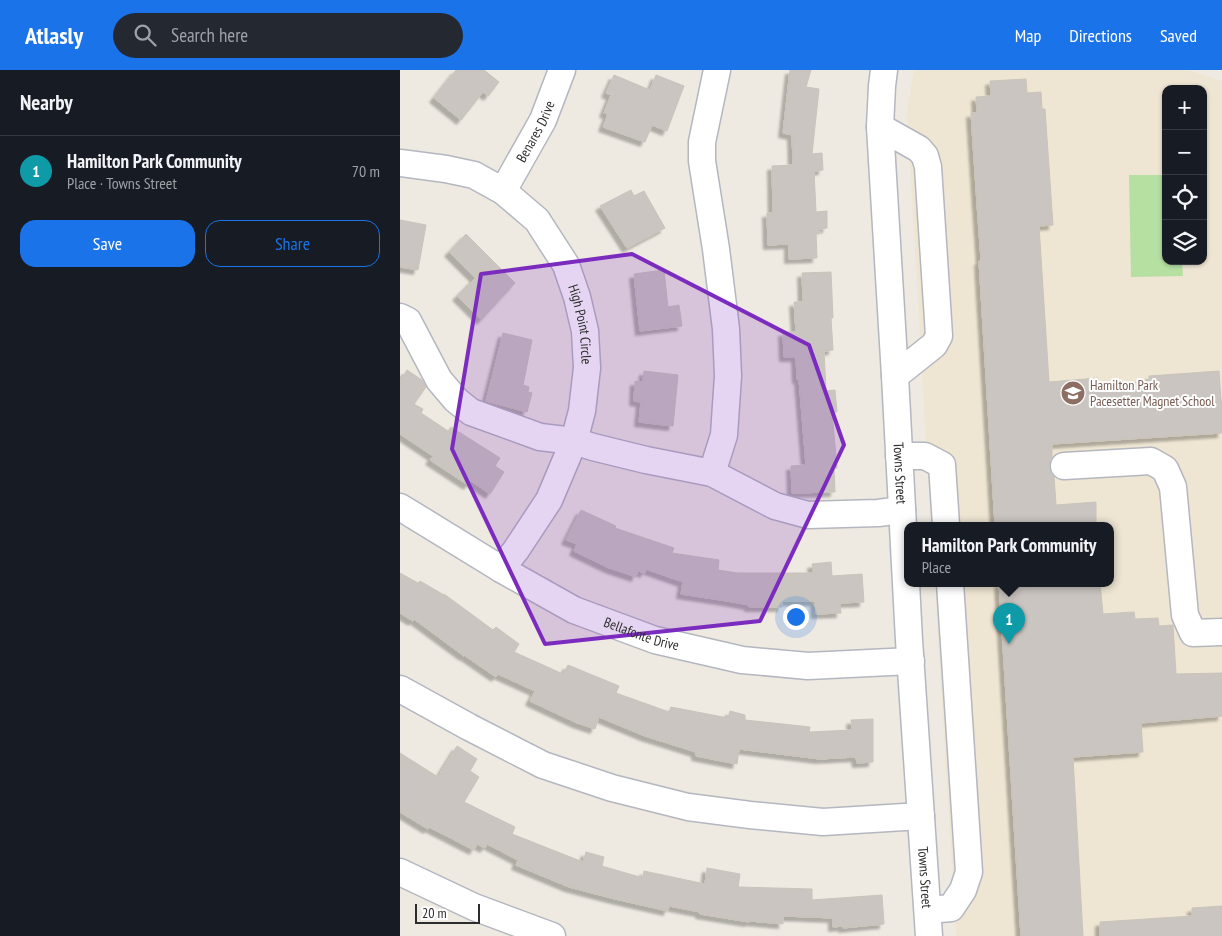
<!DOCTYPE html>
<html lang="en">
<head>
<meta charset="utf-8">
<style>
	:root { --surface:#171b24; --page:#242831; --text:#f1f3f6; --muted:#9ea1a6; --line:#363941; --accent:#1a73e8 }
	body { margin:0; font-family:"PT Sans Narrow",sans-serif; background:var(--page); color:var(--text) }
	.controls { position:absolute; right:15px; top:15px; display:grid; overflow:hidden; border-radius:10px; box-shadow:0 1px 4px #0004 }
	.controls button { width:45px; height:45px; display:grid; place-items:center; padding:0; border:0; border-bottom:1px solid var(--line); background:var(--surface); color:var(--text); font:25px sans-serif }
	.scale { position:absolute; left:15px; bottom:12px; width:65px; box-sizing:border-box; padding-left:5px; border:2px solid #2d2d2d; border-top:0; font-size:14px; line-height:18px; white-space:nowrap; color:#2d2d2d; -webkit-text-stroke:4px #fff; paint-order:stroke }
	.you { position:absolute; left:395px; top:546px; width:18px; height:18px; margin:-12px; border:4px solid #fff; border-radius:50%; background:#1a73e8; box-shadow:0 0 0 8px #1a73e833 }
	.badge { display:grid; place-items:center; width:32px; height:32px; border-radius:50%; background:var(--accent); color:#fff; font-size:16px; font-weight:700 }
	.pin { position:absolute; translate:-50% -41px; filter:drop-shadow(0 1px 2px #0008) }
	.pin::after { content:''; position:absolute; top:26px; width:18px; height:15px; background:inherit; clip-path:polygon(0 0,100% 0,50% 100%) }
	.popup { position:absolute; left:504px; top:452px; width:210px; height:65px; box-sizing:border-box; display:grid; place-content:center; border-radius:10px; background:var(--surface); filter:drop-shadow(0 1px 4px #0005); font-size:16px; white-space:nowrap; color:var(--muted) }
	.popup b { font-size:19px; color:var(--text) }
	.popup::after { content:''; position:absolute; left:50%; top:100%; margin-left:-10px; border:10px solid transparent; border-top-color:var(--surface) }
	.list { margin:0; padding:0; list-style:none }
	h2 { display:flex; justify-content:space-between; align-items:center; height:65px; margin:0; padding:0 20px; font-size:21px }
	h2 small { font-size:16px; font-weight:400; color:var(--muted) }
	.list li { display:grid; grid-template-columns:32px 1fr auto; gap:15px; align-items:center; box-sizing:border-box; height:70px; padding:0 20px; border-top:1px solid var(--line) }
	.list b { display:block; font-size:19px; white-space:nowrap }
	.list p { margin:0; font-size:16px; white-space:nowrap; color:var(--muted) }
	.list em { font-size:16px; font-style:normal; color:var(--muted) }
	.actions { display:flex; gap:10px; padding:15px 20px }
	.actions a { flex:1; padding:11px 0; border:1px solid var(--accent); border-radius:15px; text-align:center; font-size:18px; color:var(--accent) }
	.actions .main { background:var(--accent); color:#fff }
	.icon { flex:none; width:28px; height:28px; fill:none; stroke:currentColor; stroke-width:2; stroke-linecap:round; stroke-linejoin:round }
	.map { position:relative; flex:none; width:822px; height:866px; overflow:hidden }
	header { display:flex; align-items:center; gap:30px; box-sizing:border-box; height:70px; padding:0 25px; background:var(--accent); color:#fff }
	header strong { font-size:24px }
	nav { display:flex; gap:28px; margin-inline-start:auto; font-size:18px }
	.search { width:350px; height:45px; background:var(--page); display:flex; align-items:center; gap:12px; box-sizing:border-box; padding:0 18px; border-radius:28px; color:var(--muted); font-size:19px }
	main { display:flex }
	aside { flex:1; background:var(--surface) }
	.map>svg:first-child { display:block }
	.education { fill:#eee5d2; fill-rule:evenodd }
	.green { fill:#b5e0a2 }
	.building { fill:#cac5c0; stroke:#c9c4ba; filter:url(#shadow) }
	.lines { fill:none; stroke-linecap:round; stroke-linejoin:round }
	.minor-casing { stroke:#b4b7c0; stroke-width:29 }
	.minor { stroke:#fff; stroke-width:26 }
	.marked { fill:#7b2cbf; fill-opacity:0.2; stroke:#7b2cbf; stroke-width:4; stroke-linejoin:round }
	.labels { text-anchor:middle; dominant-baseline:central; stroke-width:4; stroke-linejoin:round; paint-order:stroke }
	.street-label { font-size:14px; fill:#2d2d2d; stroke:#fff }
	.education-label { font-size:14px; fill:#785e54; stroke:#fff; text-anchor:start }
</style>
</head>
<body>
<header>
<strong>Atlasly</strong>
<div class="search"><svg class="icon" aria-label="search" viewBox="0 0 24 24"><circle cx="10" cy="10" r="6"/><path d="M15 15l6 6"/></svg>Search here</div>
<nav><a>Map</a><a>Directions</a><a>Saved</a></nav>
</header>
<main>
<aside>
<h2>Nearby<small></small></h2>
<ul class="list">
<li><span class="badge" style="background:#0f9aa8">1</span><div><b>Hamilton Park Community</b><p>Place · Towns Street</p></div><em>70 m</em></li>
</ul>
<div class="actions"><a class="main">Save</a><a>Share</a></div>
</aside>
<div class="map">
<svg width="822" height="866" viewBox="0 0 822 866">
	<defs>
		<filter id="shadow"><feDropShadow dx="-4.5" dy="4.5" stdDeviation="1" flood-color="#0004"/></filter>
	</defs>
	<rect width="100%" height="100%" fill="#eee9e1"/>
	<path class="education" d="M514 0H788L822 11V866H556L535 513H710V455H531L507 41ZM766 19H803V191H766Z"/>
	<path class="green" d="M729 105H766V191H782L783 206 731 207Z"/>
	<path class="building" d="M56 0H84L99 12 88 26 83 22 61 50 34 28Z
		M390 0H411L406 17 419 19 412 84 422 83 423 100 414 101 416 142 427 141V158L419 159 420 163 416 164 417 188 389 189V174L368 175 367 143H373L372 96 393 95 392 64V65L383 63Z
		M214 5 250 20 256 5 284 16 267 61 252 55 245 72 203 57 208 44 204 43 211 25 206 23Z
		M626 9 627 23 641 22 642 39H645L653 155 639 156 649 312 698 308V313L749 312V306L819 301 821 330H822V363L652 374V387L650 390 649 397 651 404 654 406 656 435 696 432V455H595L579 191 581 190 577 134 571 43H577L576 27 591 26 590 11Z
		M231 120 234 126 244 121 265 158 227 178 200 136Z
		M0 150 26 155 18 200 0 197Z
		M66 164 115 213 81 250 57 226 75 208 49 182Z
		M264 200 268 237 279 235 282 256 240 261 234 204Z
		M431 202 433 248H431L433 280 424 281 426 321 435 320 437 342H432L437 398H434L435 422 392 423 391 396 406 395 399 309H397L396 287H384L383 262H396L394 232H403L402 203Z
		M103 263 132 270 123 315 129 317 128 322 132 323 127 342 86 331Z
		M7 300 22 310 26 317 14 334 23 339 21 343 48 361 51 357 100 388 95 396 104 402 90 424 71 411 68 415 30 390 33 386 0 364V311Z
		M244 301 278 305 273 356 239 352 241 332 234 331 235 311 243 312Z
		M181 440 216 456 215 458 274 478 272 483 319 490 318 500 337 503H413L412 494 431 492 432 506 462 504 464 532 440 533 441 543 416 544 415 531H382V537H349V535L327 531 281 524 283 512 246 499 245 503 238 501 236 507 209 498 174 481 177 474 166 470Z
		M0 503 18 513 20 511 44 525V524L93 560 96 557 119 574 114 582 163 604 168 595 219 616 216 623 269 642 271 637 328 648 330 641 345 645V650L410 657 409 662 452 660 451 650 473 649V692L457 693 456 687 420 689 339 679 337 694 296 686V682L245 666 199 647 195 659 177 653 130 631 135 621 98 604 96 607 64 585V586L14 549 13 551 0 543Z
		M599 513H700L703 544 734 542 735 549 758 548 759 556 773 555 776 604 822 603V646L741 653 743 682 673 687 683 866H621Z
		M57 676 77 689 70 701 79 707 64 732 115 757 112 764 183 792 186 782 204 787 202 796 243 808 244 801 305 814 307 798 340 804 338 817 412 819V830L482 825 484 854 443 858V856L433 857V848L383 846V854L350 851 349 852 300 844V842L269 836 268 841 215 829 169 817 116 795 118 790 87 774 85 778 77 774 74 780 29 757 28 759 0 742V683L38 707Z
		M822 836V866H700V852L792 846V838Z"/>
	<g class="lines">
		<defs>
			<g id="minor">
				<path id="s1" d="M484 0 482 16 480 57 495 306 509 570 529 866"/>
				<path d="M480 57 519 79 525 86 528 97 538 250 539 266 534 275 495 306"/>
				<path id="s2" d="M0 93 46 99 74 105 103 121 137 150 166 195 177 227 185 261 187 298 182 341 174 371 149 430 116 480 101 499"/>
				<path id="s3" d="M103 121 143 50 162 0"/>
				<path d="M0 247 8 251 39 310 56 330 71 342 140 367 174 371 193 377 246 390 312 403 375 436 408 445 478 443 502 440"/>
				<path d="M499 386H525L542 395 546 455"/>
				<path d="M664 396 751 391 765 399 773 417 785 545 793 563 822 562"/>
				<path d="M312 403 324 365 328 306 326 259 316 179 302 91V72L317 0"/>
				<path id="s4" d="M0 437 101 499 174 540 255 570 342 590 408 596 511 591"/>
				<path d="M0 619 69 657 143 695 212 718 288 737 350 745 423 752 521 746"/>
				<path d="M0 802 74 837 152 866"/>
				<path d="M528 840 551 838 563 820 569 802 550 513"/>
			</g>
		</defs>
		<use href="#minor" class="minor-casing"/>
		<use href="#minor" class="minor"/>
	</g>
	<path class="marked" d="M232 184 409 275 444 375 360 551 145 574 52 379 81 204Z"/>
	<defs>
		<symbol id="school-disc" viewBox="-11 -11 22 22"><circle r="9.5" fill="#8d6e63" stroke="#fff"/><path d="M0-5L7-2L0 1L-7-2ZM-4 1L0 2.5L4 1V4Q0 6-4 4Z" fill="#fff"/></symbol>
	</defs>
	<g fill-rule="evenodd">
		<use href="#school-disc" x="659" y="309" width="28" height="28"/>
	</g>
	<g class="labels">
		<g class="street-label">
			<text stroke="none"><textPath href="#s3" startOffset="68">Benares Drive</textPath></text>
			<text stroke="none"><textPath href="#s2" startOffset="268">High Point Circle</textPath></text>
			<text stroke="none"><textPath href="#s1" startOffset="404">Towns Street</textPath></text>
			<text stroke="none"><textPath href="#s4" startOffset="274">Bellafonte Drive</textPath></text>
			<text stroke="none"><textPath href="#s1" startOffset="809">Towns Street</textPath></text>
		</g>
		<g class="education-label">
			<text x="690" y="315">Hamilton Park<tspan x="690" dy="16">Pacesetter Magnet School</tspan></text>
		</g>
	</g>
</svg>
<div class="controls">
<button>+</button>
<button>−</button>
<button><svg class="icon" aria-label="locate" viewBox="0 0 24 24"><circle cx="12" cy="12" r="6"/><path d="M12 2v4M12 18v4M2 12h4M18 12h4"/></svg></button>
<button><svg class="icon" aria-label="layers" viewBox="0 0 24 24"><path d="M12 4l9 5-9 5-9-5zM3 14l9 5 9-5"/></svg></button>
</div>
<div class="scale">20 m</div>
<div class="you"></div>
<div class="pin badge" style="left:609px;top:574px;background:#0f9aa8">1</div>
<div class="popup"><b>Hamilton Park Community</b>Place</div>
</div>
</main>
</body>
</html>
